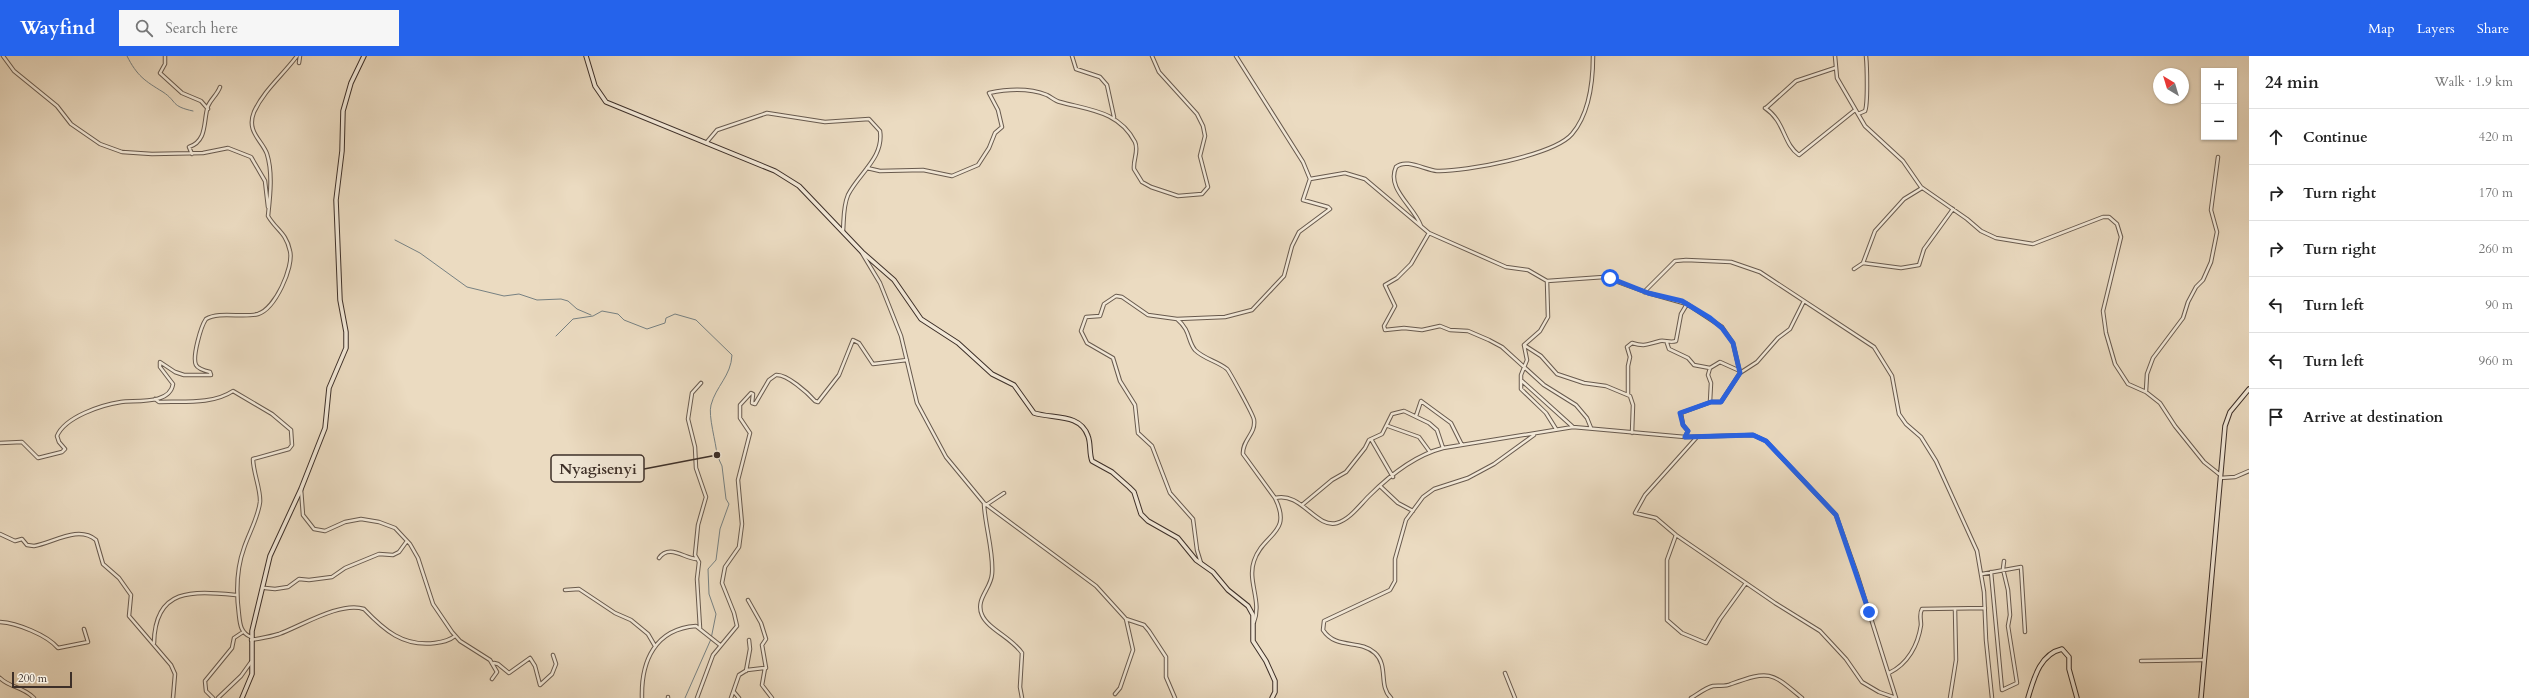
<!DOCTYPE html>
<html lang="en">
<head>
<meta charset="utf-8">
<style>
	:root { --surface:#fff; --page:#f6f6f6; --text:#222; --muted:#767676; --line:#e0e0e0; --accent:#2563eb }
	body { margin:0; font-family:Cardo,serif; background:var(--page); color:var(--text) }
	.controls { position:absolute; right:12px; top:12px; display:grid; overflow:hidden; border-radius:0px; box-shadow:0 1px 3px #0004 }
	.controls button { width:36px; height:36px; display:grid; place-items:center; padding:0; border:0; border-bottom:1px solid var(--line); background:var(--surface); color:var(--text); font:20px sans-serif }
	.compass { position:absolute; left:2153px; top:12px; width:36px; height:36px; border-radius:50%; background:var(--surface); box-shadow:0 1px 3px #0004; rotate:322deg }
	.scale { position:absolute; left:12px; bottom:10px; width:60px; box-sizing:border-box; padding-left:4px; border:2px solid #3d2f28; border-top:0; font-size:11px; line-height:14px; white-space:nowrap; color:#3d2f28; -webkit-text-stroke:3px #f2e8d7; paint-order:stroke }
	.stop { position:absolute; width:12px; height:12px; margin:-9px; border:3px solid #2563eb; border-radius:50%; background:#fff }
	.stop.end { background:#2563eb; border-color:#fff; box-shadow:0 1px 4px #0008 }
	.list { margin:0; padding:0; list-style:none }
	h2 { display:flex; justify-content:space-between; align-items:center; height:52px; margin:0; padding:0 16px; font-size:17px }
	h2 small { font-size:13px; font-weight:400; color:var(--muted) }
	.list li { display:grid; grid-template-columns:26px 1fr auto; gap:12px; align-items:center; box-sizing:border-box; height:56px; padding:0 16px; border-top:1px solid var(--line) }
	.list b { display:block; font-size:15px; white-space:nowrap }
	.list em { font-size:13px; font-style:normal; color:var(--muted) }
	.icon { flex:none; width:22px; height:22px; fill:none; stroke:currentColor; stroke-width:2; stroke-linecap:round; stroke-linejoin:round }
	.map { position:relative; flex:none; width:2249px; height:642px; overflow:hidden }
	header { display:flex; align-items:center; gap:24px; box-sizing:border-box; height:56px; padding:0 20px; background:var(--accent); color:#fff }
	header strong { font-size:19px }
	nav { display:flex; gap:22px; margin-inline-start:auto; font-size:14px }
	.search { width:280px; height:36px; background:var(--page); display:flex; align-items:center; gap:10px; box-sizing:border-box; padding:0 14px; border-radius:0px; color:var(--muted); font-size:15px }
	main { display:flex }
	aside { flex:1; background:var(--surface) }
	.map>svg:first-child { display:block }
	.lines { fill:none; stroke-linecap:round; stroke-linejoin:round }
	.stream { stroke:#778182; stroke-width:1 }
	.street-casing { stroke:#685a4e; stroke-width:4.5 }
	.secondary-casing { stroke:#3d2f28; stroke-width:5.5 }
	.street { stroke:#f2e8d7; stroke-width:2.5 }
	.secondary { stroke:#f2e8d7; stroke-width:3.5 }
	.route { stroke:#2563eb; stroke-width:5 }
	.leader { fill:none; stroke:#3d2f28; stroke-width:1.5 }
	.callout-dot { fill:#3d2f28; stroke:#f2e8d7; stroke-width:1.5 }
	.callout { fill:#f2e8d7; stroke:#3d2f28; stroke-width:1.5 }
	.callout-label { font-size:15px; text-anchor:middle; font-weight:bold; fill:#3d2f28 }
</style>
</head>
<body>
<header>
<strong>Wayfind</strong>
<div class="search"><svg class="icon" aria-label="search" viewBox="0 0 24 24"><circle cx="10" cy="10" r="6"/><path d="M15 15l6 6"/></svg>Search here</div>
<nav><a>Map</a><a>Layers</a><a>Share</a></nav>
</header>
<main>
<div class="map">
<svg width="2249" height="642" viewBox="0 0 2249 642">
	<rect width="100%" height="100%" fill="#ebdbc1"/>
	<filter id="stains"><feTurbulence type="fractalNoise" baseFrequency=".005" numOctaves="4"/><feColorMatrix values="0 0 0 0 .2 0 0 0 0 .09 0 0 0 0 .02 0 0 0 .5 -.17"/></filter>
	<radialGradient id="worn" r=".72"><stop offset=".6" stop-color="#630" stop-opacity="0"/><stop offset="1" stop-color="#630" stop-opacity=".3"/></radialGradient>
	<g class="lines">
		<path class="stream" d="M127 0C137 20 145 25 163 36 178 46 170 50 193 55
			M395 184 420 197 467 231 504 240 519 238 537 244 561 243 568 245 577 253 591 259
			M556 280 573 263 593 260 602 255 618 258 624 264 647 273 665 267 666 262 675 258 696 264 732 299C731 320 716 330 711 349 708 360 716 386 717 399L722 410 726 443 729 448 720 473 716 504 708 513 709 538 716 558 711 583 685 642"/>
		<defs>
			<path id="street" d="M3 0 14 15 57 50 71 68 100 88 122 96 152 98 203 97 228 92 251 101 265 125 268 151
				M165 0V8L160 17 182 37 201 45 208 53
				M1072 0 1076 13 1100 21 1107 29 1114 61
				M1236 0 1303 106 1310 123 1303 144 1328 151 1330 153 1299 176 1292 190 1284 220 1252 254 1225 261 1177 263C1191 275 1187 284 1195 294 1204 303 1217 305 1227 313 1229 315 1254 360 1254 364 1256 378 1242 384 1243 398L1275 442
				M1835 0 1837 22 1865 70 1903 105 1921 131 1967 163 1981 175 1996 182 2033 188 2103 161H2109L2117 168 2121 181 2103 255 2106 277 2115 308 2128 328 2146 336 2160 347 2175 370 2204 406 2219 418
				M299 7 300 0
				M1765 52C1785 65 1783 88 1799 99L1855 54
				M1766 52 1796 25 1835 12
				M1858 58 1865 55C1868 48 1867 10 1866 0
				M706 87 717 74 767 57 825 66 869 63 880 75C884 102 859 117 848 139 843 151 844 163 843 175
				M192 98 189 91C208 85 203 64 208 50 211 43 217 39 220 31
				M867 112 880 115 923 114 952 120 978 109 989 92 995 77 1002 71 998 54 989 37C1008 33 1029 32 1047 39 1051 41 1055 45 1060 46 1089 54 1119 55 1135 86 1139 95 1133 103 1134 113L1142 126 1151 131 1178 140 1202 138 1208 131 1200 100 1205 80 1203 70 1197 58 1159 16 1152 0
				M1310 123 1345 117 1365 123 1429 177 1411 208 1397 222 1385 229 1395 250 1384 270 1385 274 1404 272 1422 274 1440 270 1450 274 1468 275 1489 284 1502 291 1544 329 1576 349 1587 362 1591 372
				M1421 170C1414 150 1386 133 1396 111 1406 102 1425 114 1437 115 1465 116 1554 99 1572 78 1589 58 1593 25 1593 0
				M1429 177 1506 211 1528 214 1547 225 1604 221 1648 237 1687 248 1722 271 1733 287 1740 317 1721 346H1711L1681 357 1683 369 1688 375 1685 381
				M862 197 880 227 901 280 917 347 946 401 984 447 1096 530 1126 563 1144 569 1149 575 1166 601V621L1175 642
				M1863 207 1875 175 1904 143 1922 132
				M1854 213 1863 207 1901 212 1919 209 1924 193 1953 153
				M1547 225 1548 261 1540 275 1524 289 1527 304 1521 319V333L1546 357 1556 373
				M1644 236 1675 205 1686 204 1731 206 1760 216 1874 291 1892 320 1899 358 1906 368 1921 381 1936 405 1977 495 1984 536 1986 584 1992 642
				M1177 263 1148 259 1122 241 1116 240 1104 248 1100 260 1086 261 1081 275 1087 287 1113 302 1120 325 1135 349 1138 377 1152 390 1170 437 1193 463 1197 494 1201 507
				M1667 287 1669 293 1688 302 1694 309 1710 312 1708 319 1711 327 1710 346
				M1524 289 1541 300 1557 318 1584 327 1606 330 1630 340 1633 349 1632 377
				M1710 312 1720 306 1740 315
				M1740 317 1757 306 1778 282 1790 273 1804 245
				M1522 325 1573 371
				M2146 335 2147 318 2153 302 2183 262 2188 246 2196 231 2203 224 2211 206 2217 176 2211 154 2218 101
				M1628 339V310L1630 301 1627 291 1632 287C1646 291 1647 288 1660 285 1665 284 1670 287 1676 285L1681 258 1687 248
				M155 343 159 346C182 345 212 349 233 335L272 358 291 374 292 389 289 393 253 403C253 416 261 434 260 446 258 462 249 477 244 492 236 514 236 536 239 559 240 569 241 577 251 581
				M1416 360 1421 345 1451 367 1462 389
				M1388 370 1419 381 1430 396
				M1697 381 1645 439 1635 457 1656 462 1676 479 1775 547 1820 575 1846 603 1862 626 1879 636 1896 642
				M1371 383 1393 421
				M0 387 22 386 38 402 62 396 65 393 59 386 57 380C65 361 101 349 121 346 135 344 170 349 173 328L160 311V306L175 316 184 319H211L210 316C206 315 198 313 196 309 192 301 201 270 206 263 219 255 243 262 258 258 275 253 294 211 290 195 286 176 276 174 268 160 270 141 273 117 267 98 262 84 246 76 254 56 264 34 283 19 297 0
				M2220 422 2235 421 2249 415
				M1381 431 1398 447 1413 455
				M301 433 303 459 314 473 325 475 345 466 361 463 379 466 395 472 410 488 418 502 433 548 452 576 460 585 490 604 497 616 492 623
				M984 448C985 470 994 497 992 518 991 533 975 543 982 559 988 573 1012 582 1022 597L1020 631 1022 642
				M986 449 1004 437
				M1302 449 1332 424 1346 416 1365 392 1369 384 1382 378 1392 358 1404 355 1429 367 1437 374 1443 392
				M0 478 15 485 22 483 27 489 34 490C53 487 78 469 96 484L103 508 119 522 131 539 129 560 171 609 175 618 173 642
				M1676 479 1667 504V564L1682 577 1706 587 1720 563 1746 527
				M659 502C669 488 684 502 696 503
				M1991 516 2002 634 2017 627 2008 570 2010 559 2008 534 2003 513 2004 505
				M1982 518 2021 511 2025 576
				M265 532 275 533 288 531 299 523 309 524 332 521 345 512 379 498 393 499 399 496 407 485
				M565 534 579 533 615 557 631 564 648 578 655 590
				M748 544 761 567 766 583 762 589 766 612
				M0 566C17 567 47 579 58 592L88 586 84 573
				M1254 566C1262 545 1247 525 1254 505 1263 477 1293 478 1275 442 1301 435 1316 473 1337 467 1350 463 1359 450 1369 440 1389 420 1416 399 1443 392L1573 371 1685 381 1753 379 1766 385 1836 459 1857 518 1896 642
				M700 572 697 523 699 506 695 499 698 469 706 441 696 412 695 391 688 363 692 337 701 327
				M251 584C261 582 270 581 279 578 301 570 341 545 364 553 384 574 403 591 435 587 442 586 449 585 455 580
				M154 587C155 531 193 535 237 539
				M2141 605 2204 604
				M494 607 498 608 509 617 530 602 535 610 540 629 552 618 556 608 553 599
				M746 615 750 593 749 584
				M1505 617 1515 642
				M1889 617C1908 608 1918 589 1921 569 1921 563 1919 558 1922 553L1985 552
				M0 622C10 632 22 630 34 642
				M734 636 739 642
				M1115 638 1120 632 1133 594 1126 563
				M213 642 206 635 205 625 232 592 234 582 243 576
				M218 642 241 620 251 606
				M642 642C641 605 655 573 696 570L720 589
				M668 642V641
				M697 642 713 599 737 570 734 557 722 527 725 511 739 491 742 468 738 424 750 377 740 362V349L751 337 753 338 752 347 755 348 769 324 776 319C787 318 808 337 815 345L818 346 839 319 853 284 859 287 873 308 907 304
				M731 642 739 619 747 614 765 612 762 629 772 642
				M1391 642C1378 630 1389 610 1375 597 1360 583 1336 594 1323 574L1324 565 1390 534 1395 525V503L1406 464 1423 441 1434 433 1468 422 1494 408 1534 379
				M1691 642C1698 638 1705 632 1713 630 1719 629 1725 631 1731 628 1770 614 1771 616 1802 642
				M1950 642 1956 604 1955 553"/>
			<path id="secondary" d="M586 0 595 30 606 46 775 115 799 130 862 196 894 224 921 263 958 287 992 318 1014 329 1034 357C1053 363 1080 357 1088 380 1091 388 1089 397 1092 405L1112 416 1129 431 1134 436 1141 458 1148 465 1178 482 1196 504 1213 516 1228 534 1248 550 1253 559V585L1266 605 1275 625V636L1272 642
				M242 642 252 618V575L270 500 301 433 325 372 329 332 346 292V276L340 244 336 144 342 95 343 55 351 27 364 0
				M2028 642C2034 622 2040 598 2062 593L2069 601V613L2077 642
				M2201 642 2225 370 2230 356 2249 333"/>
		</defs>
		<use href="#street" class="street-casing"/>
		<use href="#secondary" class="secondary-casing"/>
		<use href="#street" class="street"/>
		<use href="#secondary" class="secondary"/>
	</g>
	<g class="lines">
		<path class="route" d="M1610 222 1648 237 1682 245 1710 262 1722 272 1733 287 1740 317 1721 346H1711L1680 357 1683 369 1688 375 1685 381 1753 379 1766 385 1836 459 1869 556"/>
	</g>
	<path class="leader" d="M717 399L644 413"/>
	<circle class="callout-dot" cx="717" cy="399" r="4"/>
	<rect class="callout" x="551" y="399" width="93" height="27" rx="4"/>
	<g class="callout-label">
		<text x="598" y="418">Nyagisenyi</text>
	</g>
	<rect width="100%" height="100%" filter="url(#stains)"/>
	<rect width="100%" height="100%" fill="url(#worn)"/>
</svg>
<div class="controls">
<button>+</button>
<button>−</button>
</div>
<svg class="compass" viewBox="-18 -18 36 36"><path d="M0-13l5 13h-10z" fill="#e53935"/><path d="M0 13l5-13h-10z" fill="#767676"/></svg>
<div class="scale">200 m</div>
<div class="stop" style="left:1610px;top:222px"></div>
<div class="stop end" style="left:1869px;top:556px"></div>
</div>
<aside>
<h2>24 min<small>Walk · 1.9 km</small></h2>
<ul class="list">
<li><svg class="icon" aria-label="ahead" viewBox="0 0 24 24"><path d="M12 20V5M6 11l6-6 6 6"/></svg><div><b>Continue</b></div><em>420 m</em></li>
<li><svg class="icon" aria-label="right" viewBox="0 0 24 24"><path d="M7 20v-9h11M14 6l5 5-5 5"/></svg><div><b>Turn right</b></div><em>170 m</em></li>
<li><svg class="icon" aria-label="right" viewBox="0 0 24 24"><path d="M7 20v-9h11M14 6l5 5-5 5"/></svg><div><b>Turn right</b></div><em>260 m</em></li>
<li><svg class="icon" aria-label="left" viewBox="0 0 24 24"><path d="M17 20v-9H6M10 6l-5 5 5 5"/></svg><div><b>Turn left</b></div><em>90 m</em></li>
<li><svg class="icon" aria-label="left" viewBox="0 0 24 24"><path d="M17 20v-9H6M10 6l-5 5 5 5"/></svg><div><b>Turn left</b></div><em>960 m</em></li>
<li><svg class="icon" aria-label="arrive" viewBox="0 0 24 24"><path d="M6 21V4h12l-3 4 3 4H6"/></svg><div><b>Arrive at destination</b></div></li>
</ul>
</aside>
</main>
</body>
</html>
